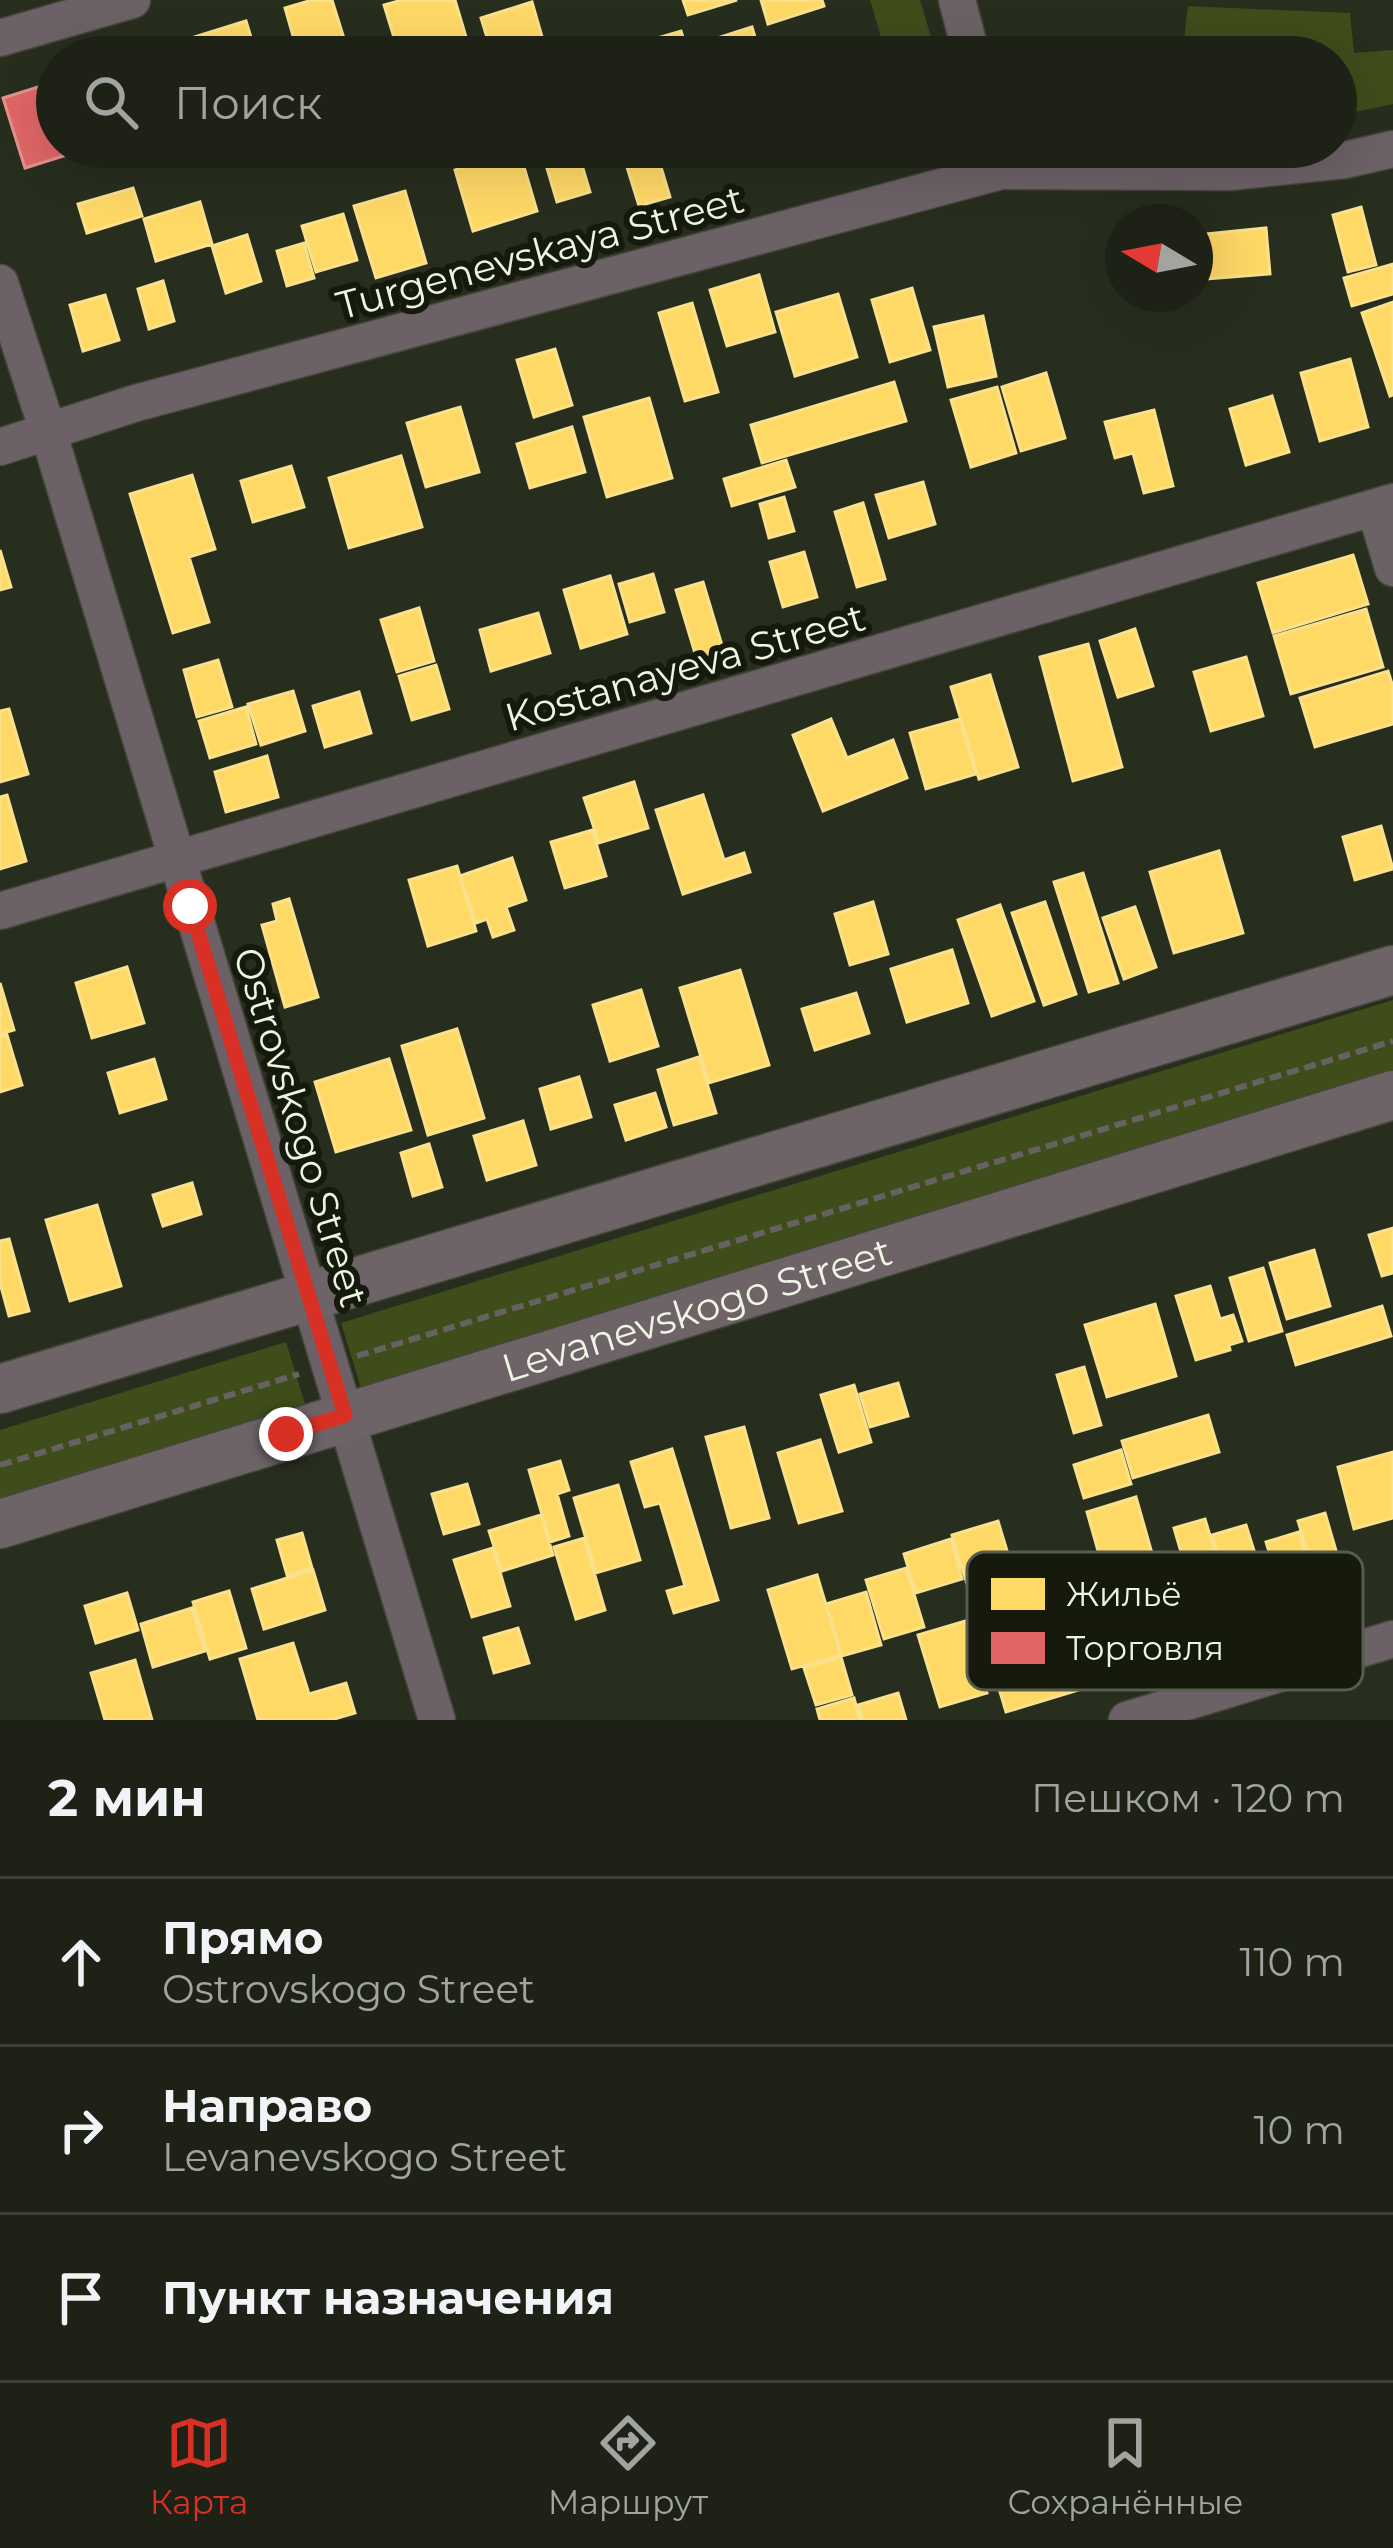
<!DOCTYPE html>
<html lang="ru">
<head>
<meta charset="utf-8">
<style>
	:root { --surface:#1e2216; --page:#262a1f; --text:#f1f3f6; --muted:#a1a4a1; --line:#3c3f35; --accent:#d93025 }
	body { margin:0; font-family:Montserrat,sans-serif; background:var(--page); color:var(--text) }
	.compass { position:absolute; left:1105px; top:204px; width:108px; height:108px; border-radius:50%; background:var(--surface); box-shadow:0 12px 48px #0002; rotate:280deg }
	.stop { position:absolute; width:36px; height:36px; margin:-27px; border:9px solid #d93025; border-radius:50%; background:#fff }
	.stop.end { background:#d93025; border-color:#fff; box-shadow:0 3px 12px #0008 }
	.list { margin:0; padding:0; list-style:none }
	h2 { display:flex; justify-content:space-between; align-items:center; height:156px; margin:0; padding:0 48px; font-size:51px }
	h2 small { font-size:39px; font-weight:400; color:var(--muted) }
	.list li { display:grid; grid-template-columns:78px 1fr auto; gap:36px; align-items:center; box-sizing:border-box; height:168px; padding:0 48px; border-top:3px solid var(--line) }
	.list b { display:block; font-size:45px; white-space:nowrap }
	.list p { margin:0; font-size:39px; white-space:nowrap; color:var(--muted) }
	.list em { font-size:39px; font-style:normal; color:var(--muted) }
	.icon { flex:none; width:66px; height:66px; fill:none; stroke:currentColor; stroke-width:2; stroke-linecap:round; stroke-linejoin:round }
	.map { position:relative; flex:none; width:1393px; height:1720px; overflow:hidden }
	.search { position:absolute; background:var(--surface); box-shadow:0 12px 48px #0002; left:36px; right:36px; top:36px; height:132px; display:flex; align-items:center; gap:30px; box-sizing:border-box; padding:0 42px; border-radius:66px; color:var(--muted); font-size:45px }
	.sheet { height:660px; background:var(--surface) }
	nav { display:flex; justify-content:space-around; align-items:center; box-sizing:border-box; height:168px; border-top:3px solid var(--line); background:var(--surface); font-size:33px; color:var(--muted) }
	nav a { display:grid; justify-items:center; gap:6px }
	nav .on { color:var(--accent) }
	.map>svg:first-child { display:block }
	.green { fill:#3e4d1a }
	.homes { fill:#ffd966; stroke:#fae18c; stroke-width:3 }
	.shops { fill:#e06666; stroke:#e4918c; stroke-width:3 }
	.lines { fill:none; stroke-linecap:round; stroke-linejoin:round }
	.street-casing { stroke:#43483b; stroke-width:39 }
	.secondary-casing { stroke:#43483b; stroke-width:51 }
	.path { stroke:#676261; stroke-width:6; stroke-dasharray:12 6; stroke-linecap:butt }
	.street { stroke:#6c6167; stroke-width:36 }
	.secondary { stroke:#6e6468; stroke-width:48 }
	.route { stroke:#d93025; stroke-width:15 }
	.labels { text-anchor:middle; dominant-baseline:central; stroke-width:12; stroke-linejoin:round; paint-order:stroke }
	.street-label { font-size:39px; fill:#eef5e4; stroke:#151a0d }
	.key { fill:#151a0d; stroke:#565c4e; stroke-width:3 }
	.key-label { font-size:33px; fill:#eef5e4 }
</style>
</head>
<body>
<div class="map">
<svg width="1393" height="1720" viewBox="0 0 1393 1720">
	<rect width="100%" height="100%" fill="#282e1e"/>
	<path class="green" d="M870 0H920L937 57H887Z
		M1188 6 1350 13 1354 53 1393 50V104L1336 116V57H1182Z
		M1393 1000V1071L361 1388 341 1323Z
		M286 1342 307 1410 0 1504V1430Z"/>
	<path class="homes" d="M312 0H332L347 48 316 57H299L285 8Z
		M402 0H455L469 47 436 57H400L384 5Z
		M683 0H737L688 15Z
		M761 0H822L824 6 768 24Z
		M532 2 545 47 514 57H493L481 18Z
		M246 21 257 57H197L191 38Z
		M752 27 761 57H709L705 42Z
		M681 31 689 57H623L620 49Z
		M636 147H655L670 197 639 206 622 151Z
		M519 150 537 211 473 231 455 170Z
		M579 155 590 192 557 202 546 165Z
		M133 188 142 216 87 233 78 204Z
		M405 191 426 263 376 278 354 206Z
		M200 202 212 244 156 261 144 219Z
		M1361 207 1376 265 1348 272 1333 215Z
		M343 214 357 260 316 272 302 226Z
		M1266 228 1270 274 1195 280V235Z
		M247 235 261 281 226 293 212 246Z
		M304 243 314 278 287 286 277 251Z
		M1393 264V294L1352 306 1344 278Z
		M759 275 775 332 727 346 710 290Z
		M163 281 174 321 149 329 138 289Z
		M912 288 930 350 890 362 872 300Z
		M838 294 857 357 795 376 776 312Z
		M105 295 119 340 83 351 70 305Z
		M1393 302V395L1390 396 1362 313Z
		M692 303 718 392 685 401 659 313Z
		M983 316 996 376 948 387 934 327Z
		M555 349 572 405 534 417 517 360Z
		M1350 359 1368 427 1320 441 1301 373Z
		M1046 373 1065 438 1021 451 1002 387Z
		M894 382 906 421 762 463 751 425Z
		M997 387 1016 453 971 467 951 400Z
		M1272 396 1289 452 1246 465 1230 409Z
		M649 398 672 478 607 497 584 417Z
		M460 407 479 472 426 487 407 423Z
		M1154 410 1173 486 1144 493 1133 453 1115 458 1105 422Z
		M572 427 585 472 530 488 517 444Z
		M401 456 422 527 349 548 329 478Z
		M786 460 795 487 732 506 724 479Z
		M291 466 304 507 253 522 241 481Z
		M192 475 215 549 189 557 209 622 173 633 130 494Z
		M923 482 935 524 889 538 876 495Z
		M784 497 794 531 769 538 760 504Z
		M863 503 885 579 857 587 835 512Z
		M0 550 11 587 0 590Z
		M804 552 817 597 783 607 770 562Z
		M1353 555 1368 604 1273 633 1258 583Z
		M653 574 664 612 630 622 619 584Z
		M610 576 627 634 581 648 564 590Z
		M703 582 724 652 697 660 676 590Z
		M419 608 434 661 397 672 381 620Z
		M1366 609 1383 667 1291 694 1274 636Z
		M538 613 550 653 491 671 480 630Z
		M1135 629 1153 686 1118 697 1100 641Z
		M1088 644 1122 767 1073 781 1040 657Z
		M1246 657 1263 716 1211 731 1194 672Z
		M218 660 232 707 197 717 184 670Z
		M436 665 449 709 412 720 399 676Z
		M1388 671 1393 687V724L1315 747 1300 698Z
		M990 675 1018 767 979 779 951 687Z
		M293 691 305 731 261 745 248 704Z
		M359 692 371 733 325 747 313 706Z
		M246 707 256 744 210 758 199 721Z
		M9 709 28 774 0 782V711Z
		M831 719 847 758 893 740 907 778 823 811 793 735Z
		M960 719 976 774 926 789 910 733Z
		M267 756 278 797 226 812 215 772Z
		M634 782 648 828 599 843 584 798Z
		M7 795 26 861 0 869V797Z
		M703 795 724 860 744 853 750 872 683 894 656 810Z
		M1381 826 1393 869 1355 880 1343 837Z
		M592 830 606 876 565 888 551 842Z
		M1219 851 1243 933 1174 953 1150 872Z
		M512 858 526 900 506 907 514 930 493 937 487 919 476 923 460 876Z
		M457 866 476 931 428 946 409 880Z
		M1083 873 1118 983 1089 992 1054 882Z
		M289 899 318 997 285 1007 262 925 277 921 273 904Z
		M873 902 888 954 850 965 835 914Z
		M1045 902 1076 994 1044 1005 1012 913Z
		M1000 905 1034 1001 992 1016 958 920Z
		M1135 907 1156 967 1124 979 1103 918Z
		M952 950 968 1003 907 1022 891 969Z
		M127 967 144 1023 92 1038 76 983Z
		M740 970 769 1065 709 1083 680 988Z
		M0 983 14 1030 0 1034Z
		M641 990 658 1046 610 1061 593 1005Z
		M856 993 869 1033 815 1050 802 1009Z
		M457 1029 484 1118 428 1135 402 1046Z
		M7 1035 22 1085 0 1092V1037Z
		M699 1057 716 1113 674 1125 658 1070Z
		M154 1059 166 1099 120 1113 108 1073Z
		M389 1059 411 1130 336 1152 315 1082Z
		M579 1077 591 1117 551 1129 540 1089Z
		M655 1093 666 1127 626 1140 615 1105Z
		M523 1121 536 1165 487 1180 474 1136Z
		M429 1144 442 1187 413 1196 401 1153Z
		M192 1183 201 1214 163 1226 153 1195Z
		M97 1205 121 1286 70 1301 46 1220Z
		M1393 1228V1273L1382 1276 1369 1235Z
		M9 1239 29 1311 9 1316 0 1283V1241Z
		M1314 1250 1330 1306 1287 1319 1270 1263Z
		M1263 1268 1282 1331 1249 1341 1230 1278Z
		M1210 1286 1220 1319 1233 1315 1242 1341 1229 1345 1230 1350 1196 1360 1176 1296Z
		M1155 1304 1176 1376 1107 1397 1085 1325Z
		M1382 1306 1391 1336 1296 1365 1287 1335Z
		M1084 1367 1101 1425 1074 1433 1057 1375Z
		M898 1383 908 1416 870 1427 860 1394Z
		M854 1385 871 1442 839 1452 821 1395Z
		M1208 1415 1219 1452 1133 1478 1122 1441Z
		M744 1427 769 1518 731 1528 706 1437Z
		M820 1440 842 1511 799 1523 778 1453Z
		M672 1449 718 1600 674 1613 667 1591 685 1586 660 1503 645 1507 631 1462Z
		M1121 1450 1131 1484 1084 1498 1074 1465Z
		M1393 1452V1518L1354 1529 1338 1467Z
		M560 1461 569 1490 557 1494 569 1536 550 1542 529 1470Z
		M467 1484 479 1524 444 1534 432 1494Z
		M618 1485 640 1560 596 1573 574 1498Z
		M1136 1497 1155 1564 1135 1570 1143 1598 1114 1607 1087 1512Z
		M1325 1513 1337 1554 1328 1557 1337 1585 1320 1590 1298 1521Z
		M541 1515 553 1555 502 1571 489 1531Z
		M1205 1519 1235 1619 1193 1632 1179 1587 1190 1583 1174 1528Z
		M998 1521 1021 1597 975 1610 952 1535Z
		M1246 1525 1261 1573 1226 1584 1212 1535Z
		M1299 1532 1316 1592 1284 1601 1266 1542Z
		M302 1533 312 1568 287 1575 277 1540Z
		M584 1538 605 1610 576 1619 554 1547Z
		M951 1539 962 1579 916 1593 904 1554Z
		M493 1548 510 1606 472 1617 454 1560Z
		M906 1568 924 1627 884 1639 866 1580Z
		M313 1570 325 1610 264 1629 252 1589Z
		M817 1575 841 1655 792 1669 768 1590Z
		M1066 1587 1095 1685 1006 1712 977 1615Z
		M229 1591 246 1648 210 1659 193 1602Z
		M866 1592 881 1645 842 1656 826 1604Z
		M127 1593 138 1630 96 1643 85 1606Z
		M192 1608 205 1651 153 1667 141 1624Z
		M965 1621 987 1693 940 1707 918 1635Z
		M518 1628 529 1663 494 1673 484 1638Z
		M293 1643 309 1694 346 1683 355 1713 331 1720H258L240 1659Z
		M841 1657 852 1695 816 1705 804 1668Z
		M135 1660 152 1720H105L91 1673Z
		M898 1693 906 1720H863L858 1705Z
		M854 1698 860 1720H820L817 1709Z"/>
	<path class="shops" d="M57 81V147H92L25 168 3 98Z"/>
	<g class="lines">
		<defs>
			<path id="street" d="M957 0 972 57
				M0 38 132 0
				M0 283 48 431 437 1720
				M0 447 136 403 1001 171 1230 172 1345 160 1393 149
				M1375 508 1393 568
				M0 911 1393 502
				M1127 1720 1393 1639"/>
			<g id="secondary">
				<path d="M0 1389 1393 970"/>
				<path id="s1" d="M0 1524 1393 1095"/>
			</g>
		</defs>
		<use href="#street" class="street-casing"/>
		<use href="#secondary" class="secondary-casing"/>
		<path class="path" d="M357 1356 1393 1041
			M0 1465 299 1374"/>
		<use href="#street" class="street"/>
		<use href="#secondary" class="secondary"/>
	</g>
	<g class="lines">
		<path class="route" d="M190 906 345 1415 286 1434"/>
	</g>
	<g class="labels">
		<g class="street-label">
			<text transform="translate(540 252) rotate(-15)">Turgenevskaya Street</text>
			<text transform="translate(685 667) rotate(-16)">Kostanayeva Street</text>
			<text transform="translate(301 1127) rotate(73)">Ostrovskogo Street</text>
			<text stroke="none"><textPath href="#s1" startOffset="729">Levanevskogo Street</textPath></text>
		</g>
	</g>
	<rect x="967" y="1552" width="396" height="138" rx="18" class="key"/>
	<rect x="991" y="1578" width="54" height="32" fill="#ffd966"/>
	<rect x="991" y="1632" width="54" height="32" fill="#e06666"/>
	<g class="key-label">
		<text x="1066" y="1606">Жильё</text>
		<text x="1066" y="1660">Торговля</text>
	</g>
</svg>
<svg class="compass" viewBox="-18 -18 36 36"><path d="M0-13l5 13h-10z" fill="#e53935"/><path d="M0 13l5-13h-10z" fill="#a1a4a1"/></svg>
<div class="stop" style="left:190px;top:906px"></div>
<div class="stop end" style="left:286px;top:1434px"></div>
<div class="search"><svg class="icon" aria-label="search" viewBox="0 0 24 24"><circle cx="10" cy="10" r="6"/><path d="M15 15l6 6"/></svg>Поиск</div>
</div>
<section class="sheet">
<h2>2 мин<small>Пешком · 120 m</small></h2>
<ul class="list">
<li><svg class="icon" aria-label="ahead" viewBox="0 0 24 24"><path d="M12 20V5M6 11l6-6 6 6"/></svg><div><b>Прямо</b><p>Ostrovskogo Street</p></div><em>110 m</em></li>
<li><svg class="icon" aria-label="right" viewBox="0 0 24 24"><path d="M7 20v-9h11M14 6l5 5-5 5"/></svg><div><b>Направо</b><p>Levanevskogo Street</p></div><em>10 m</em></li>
<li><svg class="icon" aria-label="arrive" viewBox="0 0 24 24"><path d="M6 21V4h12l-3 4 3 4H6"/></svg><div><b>Пункт назначения</b></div></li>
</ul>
</section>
<nav>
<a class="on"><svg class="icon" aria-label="map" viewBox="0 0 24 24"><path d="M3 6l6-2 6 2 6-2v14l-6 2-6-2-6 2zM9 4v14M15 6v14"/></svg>Карта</a>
<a><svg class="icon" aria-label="directions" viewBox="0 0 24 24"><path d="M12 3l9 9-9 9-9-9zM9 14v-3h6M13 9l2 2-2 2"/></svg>Маршрут</a>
<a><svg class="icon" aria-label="saved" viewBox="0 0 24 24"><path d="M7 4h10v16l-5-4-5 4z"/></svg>Сохранённые</a>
</nav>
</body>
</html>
